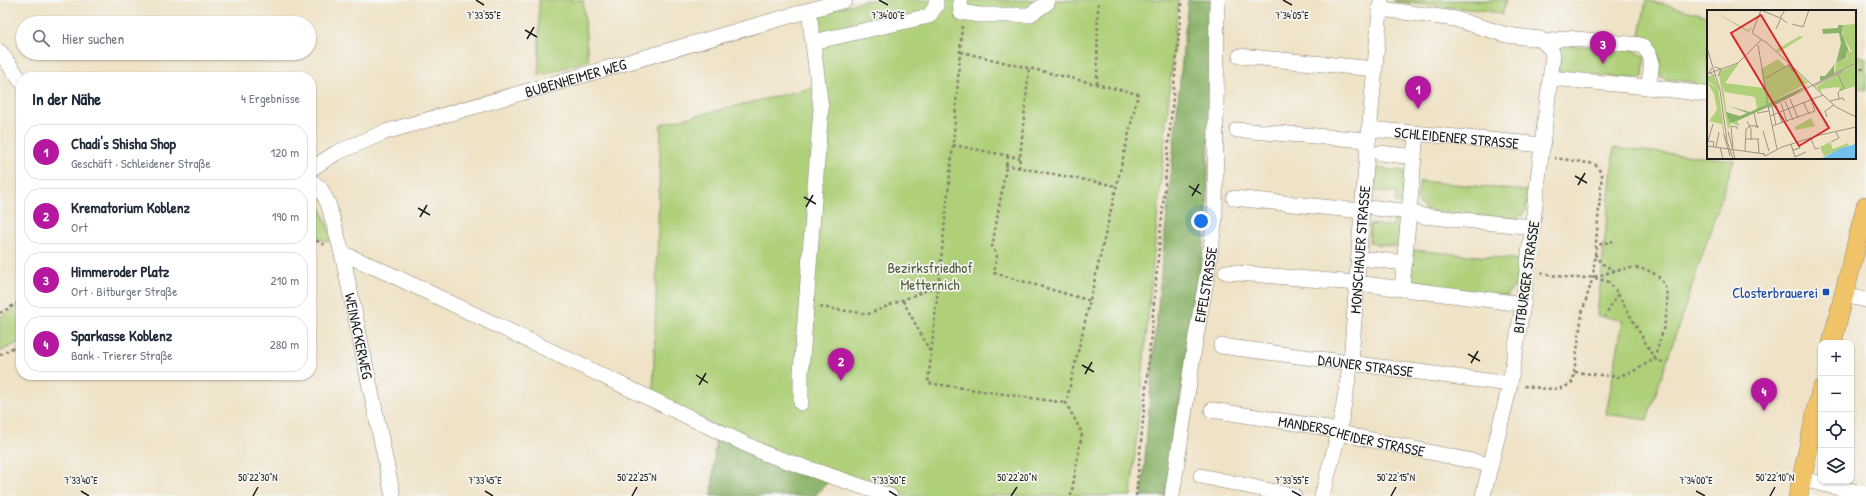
<!DOCTYPE html>
<html lang="de">
<head>
<meta charset="utf-8">
<style>
	:root { --surface:#fff; --page:#f2f2f3; --text:#1f2937; --muted:#747a83; --line:#e0e1e3; --accent:#b5179e }
	body { margin:0; font-family:"Patrick Hand",sans-serif; background:var(--page); color:var(--text) }
	.controls { position:absolute; right:12px; bottom:12px; display:grid; overflow:hidden; border-radius:8px; box-shadow:0 1px 3px #0004 }
	.controls button { width:36px; height:36px; display:grid; place-items:center; padding:0; border:0; border-bottom:1px solid var(--line); background:var(--surface); color:var(--text); font:20px sans-serif }
	.you { position:absolute; left:1201px; top:221px; width:14px; height:14px; margin:-10px; border:3px solid #fff; border-radius:50%; background:#1a73e8; box-shadow:0 0 0 6px #1a73e833 }
	.badge { display:grid; place-items:center; width:26px; height:26px; border-radius:50%; background:var(--accent); color:#fff; font-size:13px; font-weight:700 }
	.pin { position:absolute; translate:-50% -33px; filter:drop-shadow(0 1px 2px #0008) }
	.pin::after { content:''; position:absolute; top:21px; width:14px; height:12px; background:inherit; clip-path:polygon(0 0,100% 0,50% 100%) }
	.list { margin:0; padding:0; list-style:none }
	h2 { display:flex; justify-content:space-between; align-items:center; height:52px; margin:0; padding:0 16px; font-size:17px }
	h2 small { font-size:13px; font-weight:400; color:var(--muted) }
	.list li { display:grid; grid-template-columns:26px 1fr auto; gap:12px; align-items:center; box-sizing:border-box; height:56px; margin:0 8px 8px; padding:0 8px; border:1px solid var(--line); border-radius:16px }
	.list b { display:block; font-size:15px; white-space:nowrap }
	.list p { margin:0; font-size:13px; white-space:nowrap; color:var(--muted) }
	.list em { font-size:13px; font-style:normal; color:var(--muted) }
	.icon { flex:none; width:22px; height:22px; fill:none; stroke:currentColor; stroke-width:2; stroke-linecap:round; stroke-linejoin:round }
	.map { position:relative; flex:none; width:1866px; height:496px; overflow:hidden }
	.search { position:absolute; background:var(--surface); box-shadow:0 1px 3px #0004; left:16px; top:16px; width:300px; height:44px; display:flex; align-items:center; gap:10px; box-sizing:border-box; padding:0 14px; border-radius:22px; color:var(--muted); font-size:15px }
	.panel { position:absolute; background:var(--surface); box-shadow:0 1px 3px #0004; left:16px; top:72px; width:300px; height:308px; border-radius:16px }
	.map>svg:first-child { display:block }
	.green { fill:#afd079; stroke:#66764a }
	.forest { fill:#8bb269; stroke:#546742 }
	.lines { fill:none; stroke-linecap:round; stroke-linejoin:round }
	.minor-casing { stroke:#867f71; stroke-width:16 }
	.major-casing { stroke:#867f71; stroke-width:20 }
	.path { stroke:#867f71; stroke-width:2.5; stroke-dasharray:3 3; stroke-linecap:butt }
	.minor { stroke:#fff; stroke-width:15 }
	.major { stroke:#f0c369; stroke-width:19 }
	.ticks { fill:none; stroke:#1c1c1c; stroke-width:1.5 }
	.transit-dot { fill:#1a4fb4; stroke:#f6f6f2; stroke-width:1.5 }
	.labels { text-anchor:middle; dominant-baseline:central; stroke-width:3.5; stroke-linejoin:round; paint-order:stroke }
	.street-label { font-size:15px; fill:#1c1c1c; stroke:#f6f6f2 }
	.park-label { font-size:15px; fill:#4f5b3d; stroke:#f6f6f2 }
	.transit-label { font-size:15px; fill:#164399; stroke:#f6f6f2; text-anchor:end }
	.inset-road { fill:none; stroke:#9b9382; stroke-width:1 }
	.view { fill:#d62828; fill-opacity:0.15; stroke:#d62828; stroke-width:2 }
	.inset-edge { fill:none; stroke:#1c1c1c; stroke-width:2 }
	.ticks-label { font-size:10px; text-anchor:middle; fill:#1c1c1c; stroke:#f6f6f2; stroke-width:3.5; stroke-linejoin:round; paint-order:stroke }
</style>
</head>
<body>
<div class="map">
<svg width="1866" height="496" viewBox="0 0 1866 496">
	<rect width="100%" height="100%" fill="#f6f6f2"/>
	<filter id="ink" filterUnits="userSpaceOnUse"><feTurbulence type="fractalNoise" baseFrequency=".025" numOctaves="2"/><feDisplacementMap in="SourceGraphic" scale="8" xChannelSelector="R" yChannelSelector="G"/><feConvolveMatrix kernelMatrix="1 2 1 2 8 2 1 2 1" color-interpolation-filters="sRGB"/></filter>
	<filter id="wash" filterUnits="userSpaceOnUse"><feTurbulence type="fractalNoise" baseFrequency=".012" numOctaves="4" result="noise"/><feDisplacementMap in="SourceGraphic" scale="16" xChannelSelector="R" yChannelSelector="G"/><feGaussianBlur stdDeviation="0.9" result="paint"/><feColorMatrix in="noise" values="0 0 0 0 0 0 0 0 0 0 0 0 0 0 0 0 0 1.4 0 .05"/><feComposite in="paint" operator="in"/></filter>
	<g filter="url(#wash)">
		<rect width="100%" height="100%" fill="#efe2c6"/>
		<path class="green" d="M539 0H583L588 60 539 76Z
			M866 0H1178L1131 496H896L767 452 653 394 661 124 815 87 813 16Z
			M1392 0H1506L1502 15 1489 11 1396 2Z
			M1646 0 1708 16V87L1694 88V82L1665 79 1660 76C1659 71 1660 68 1660 63 1660 50 1652 40 1640 36Z
			M1564 45 1634 50 1645 57 1643 76 1641 79 1560 72 1557 69V53Z
			M1855 55 1866 58V90L1855 87Z
			M1614 148 1734 160 1647 420 1606 414 1623 320 1597 316Z
			M1376 168 1408 172 1405 204 1396 203V193L1374 191Z
			M1420 181 1528 191 1526 210 1522 215H1519L1518 219 1424 210V207L1420 205 1417 200Z
			M311 196 321 209 331 235 330 239 328 242 311 235Z
			M1394 216 1404 217 1401 247 1369 243 1370 224 1393 227Z
			M1413 250 1521 260C1519 270 1520 289 1508 292V296L1416 285V281L1412 278 1411 274Z
			M21 305V341L0 352V317Z"/>
		<path class="forest" d="M1188 0H1211L1207 216 1203 252 1165 496H1142L1153 357Z
			M716 426 833 476 815 496H712Z"/>
	</g>
	<g filter="url(#ink)">
		<g class="lines">
			<defs>
				<g id="minor">
					<path d="M960 0 961 12 979 15H1029L1047 3V0"/>
					<path d="M1381 9 1455 19 1507 35 1540 39 1551 49 1553 55 1523 304 1509 389 1483 496"/>
					<path d="M813 42 929 16 936 6V0"/>
					<path d="M1546 42 1566 38 1640 45C1657 56 1651 69 1648 87L1705 94"/>
					<path d="M0 52 21 81"/>
					<path d="M1240 56 1375 69"/>
					<path d="M1550 78 1648 87"/>
					<path id="s1" d="M1369 129 1543 145"/>
					<path d="M1237 130 1368 140"/>
					<path d="M1380 153 1414 157"/>
					<path id="s2" d="M311 169 336 153 385 132 845 0"/>
					<path id="s3" d="M311 181 320 188 328 203 342 253 393 496"/>
					<path d="M1234 198 1362 211"/>
					<path d="M1375 208 1410 212 1423 216 1533 227"/>
					<path d="M342 253 392 275 766 454 890 496"/>
					<path d="M1370 259 1405 263"/>
					<path d="M1226 272 1356 283 1523 304"/>
					<path d="M1402 289 1416 134"/>
					<path d="M1844 295 1866 300"/>
					<path id="s4" d="M1221 346 1510 384"/>
					<path d="M801 403V373L821 108 809 11"/>
					<path id="s5" d="M1212 410 1321 427 1353 436 1491 465"/>
					<path d="M1201 476 1294 496"/>
					<path d="M1802 479 1866 494"/>
					<path id="s6" d="M1172 496 1195 342 1208 270 1215 217 1217 0"/>
					<path id="s7" d="M1322 496 1339 432 1351 362 1362 211 1381 0"/>
				</g>
				<path id="major" d="M1832 343 1866 206
					M1798 496 1821 390"/>
			</defs>
			<use href="#minor" class="minor-casing"/>
			<use href="#major" class="major-casing"/>
			<path class="path" d="M962 26 953 145 928 383 1066 403
				M961 52 1138 94 1066 403 1082 433 1071 496
				M1855 67 1866 70
				M1097 84 1098 0
				M953 145 1020 158
				M1008 156 992 247 997 255 994 273 1091 301
				M1005 165 1117 186
				M1019 168 1029 68
				M311 238 325 245
				M1595 249 1601 244 1613 241
				M1595 254 1601 263 1615 271
				M1541 273C1558 276 1575 280 1592 277 1606 275 1619 267 1634 268 1686 271 1664 328 1654 359
				M1595 278 1609 282 1618 294 1605 316
				M1618 294 1654 358
				M903 301 931 353
				M820 307 868 314 937 286
				M0 313 21 301
				M0 355 21 343
				M1575 372 1617 377 1636 370 1654 359 1666 363
				M1524 386C1539 387 1562 394 1573 381L1582 313 1593 277 1602 174 1595 164 1555 158
				M1136 496 1182 0"/>
			<use href="#minor" class="minor"/>
			<use href="#major" class="major"/>
		</g>
	</g>
	<path class="ticks" d="M476 0 484 5M879 0 888 5M1283 0 1292 5M525 30 537 37M527 39 534 27M1575 176 1587 183M1578 185 1585 173M1189 186 1201 194M1192 196 1199 184M804 197 816 204M806 207 813 195M418 208 430 215M420 217 427 205M1468 354 1480 361M1471 363 1478 351M1082 365 1094 372M1085 374 1092 362M696 375 708 383M699 385 706 373M81 491 89 496M485 491 493 496M889 491 897 496M1292 491 1301 496M1696 491 1705 496M253 496 258 487M632 496 637 487M1011 496 1017 487M1391 496 1396 487M1770 496 1775 487"/>
	<rect class="transit-dot" x="1822" y="288" width="8" height="8" rx="2"/>
	<g class="labels">
		<g class="street-label">
			<text stroke="none"><textPath href="#s2" startOffset="281">BUBENHEIMER WEG</textPath></text>
			<text stroke="none"><textPath href="#s1" startOffset="88">SCHLEIDENER STRASSE</textPath></text>
			<text stroke="none"><textPath href="#s7" startOffset="250">MONSCHAUER STRASSE</textPath></text>
			<text transform="translate(1526 277) rotate(-82)">BITBURGER STRASSE</text>
			<text stroke="none"><textPath href="#s6" startOffset="214">EIFELSTRASSE</textPath></text>
			<text stroke="none"><textPath href="#s3" startOffset="165">WEINACKERWEG</textPath></text>
			<text stroke="none"><textPath href="#s4" startOffset="146">DAUNER STRASSE</textPath></text>
			<text stroke="none"><textPath href="#s5" startOffset="142">MANDERSCHEIDER STRASSE</textPath></text>
		</g>
		<g class="park-label">
			<text x="930" y="267">Bezirksfriedhof<tspan x="930" dy="17">Metternich</tspan></text>
		</g>
		<g class="transit-label">
			<text x="1818" y="292">Closterbrauerei</text>
		</g>
	</g>
	<g transform="translate(1707 10)">
		<rect width="149" height="149" fill="#efe2c6"/>
		<path d="M4 0 41 20 46 17 41 22ZM149 14V53L127 64 130 52 140 48V41L145 42 136 27V15ZM93 26 96 27 72 42 69 40ZM71 49 79 57 83 55 101 73 50 99 48 87 18 82 16 76 20 106 23 113 30 111 33 116 24 113 21 120 12 65 13 61 32 53 18 73 57 78 54 59ZM148 54 149 76 133 81 132 77 114 79V82L109 77ZM0 66H7L11 76 17 120 18 136 15 114 2 111 10 100 7 84 0 72 10 78 0 70ZM104 108 108 116 89 120 88 117ZM123 132 126 139 141 133 142 135 111 149 117 146 113 137Z" fill="#afd079"/>
		<path d="M131 15H136L135 24 142 41H149H140L139 48 130 52 127 57V64L113 71V66H118L129 53 134 33 132 23 116 24 115 19 131 18ZM103 74 85 86 30 111 23 113 20 106 19 102 33 106 40 103 22 96 43 102Z" fill="#8bb269"/>
		<path d="M149 134V149H114L134 138Z" fill="#73c2ed"/>
		<path class="inset-road" d="M54 0 45 23 60 33 129 97 149 107M54 0 73 8 78 0M85 14 96 17 102 0M69 19 74 8 80 13M51 35 61 93 58 92M0 38 13 80 20 131 26 149M81 55 87 62 90 60M8 57 14 59 11 66M5 58 2 63 8 66M0 64 31 53 55 29M131 64 137 78 131 82 132 89M59 68 83 54M107 76 136 61M83 89 91 108M78 91 86 110M123 91 136 88 137 91M96 92 102 104M74 93 80 112M69 95 75 113M61 96 70 139M65 96 69 115M61 98 149 53M47 103 50 116M50 103 62 101M63 106 116 85M120 107 118 101 127 95M40 111 44 119V130M65 116 108 101 104 89M21 121 28 149M56 121 62 141M17 124 23 146M104 128 108 139 112 138M38 129H52M51 129 52 143M1 131 6 114M124 132 132 128 129 122M84 134 88 147 99 142M0 135 1 131 7 132 6 137M0 136 58 144M9 137 12 122M13 137 16 149M26 138 24 116 30 117V119M86 140 93 138 91 133M38 141 39 119 43 116H51V118L48 116M56 144 58 146 75 137 113 125 149 117"/>
		<path class="view" d="M54 5 122 118 92 136 24 23Z"/>
		<rect width="149" height="149" class="inset-edge"/>
	</g>
	<g class="ticks-label">
		<text x="888" y="19">7°34'00"E</text>
		<text x="1292" y="19">7°34'05"E</text>
		<text x="484" y="19">7°33'55"E</text>
		<text x="258" y="481">50°22'30"N</text>
		<text x="637" y="481">50°22'25"N</text>
		<text x="1017" y="481">50°22'20"N</text>
		<text x="1396" y="481">50°22'15"N</text>
		<text x="1775" y="481">50°22'10"N</text>
		<text x="81" y="484">7°33'40"E</text>
		<text x="485" y="484">7°33'45"E</text>
		<text x="889" y="484">7°33'50"E</text>
		<text x="1292" y="484">7°33'55"E</text>
		<text x="1696" y="484">7°34'00"E</text>
	</g>
</svg>
<div class="controls">
<button>+</button>
<button>−</button>
<button><svg class="icon" aria-label="locate" viewBox="0 0 24 24"><circle cx="12" cy="12" r="6"/><path d="M12 2v4M12 18v4M2 12h4M18 12h4"/></svg></button>
<button><svg class="icon" aria-label="layers" viewBox="0 0 24 24"><path d="M12 4l9 5-9 5-9-5zM3 14l9 5 9-5"/></svg></button>
</div>
<div class="you"></div>
<div class="pin badge" style="left:1418px;top:109px">1</div>
<div class="pin badge" style="left:841px;top:381px">2</div>
<div class="pin badge" style="left:1603px;top:64px">3</div>
<div class="pin badge" style="left:1764px;top:411px">4</div>
<div class="search"><svg class="icon" aria-label="search" viewBox="0 0 24 24"><circle cx="10" cy="10" r="6"/><path d="M15 15l6 6"/></svg>Hier suchen</div>
<section class="panel">
<h2>In der Nähe<small>4 Ergebnisse</small></h2>
<ul class="list">
<li><span class="badge">1</span><div><b>Chadi's Shisha Shop</b><p>Geschäft · Schleidener Straße</p></div><em>120 m</em></li>
<li><span class="badge">2</span><div><b>Krematorium Koblenz</b><p>Ort</p></div><em>190 m</em></li>
<li><span class="badge">3</span><div><b>Himmeroder Platz</b><p>Ort · Bitburger Straße</p></div><em>210 m</em></li>
<li><span class="badge">4</span><div><b>Sparkasse Koblenz</b><p>Bank · Trierer Straße</p></div><em>280 m</em></li>
</ul>
</section>
</div>
</body>
</html>
